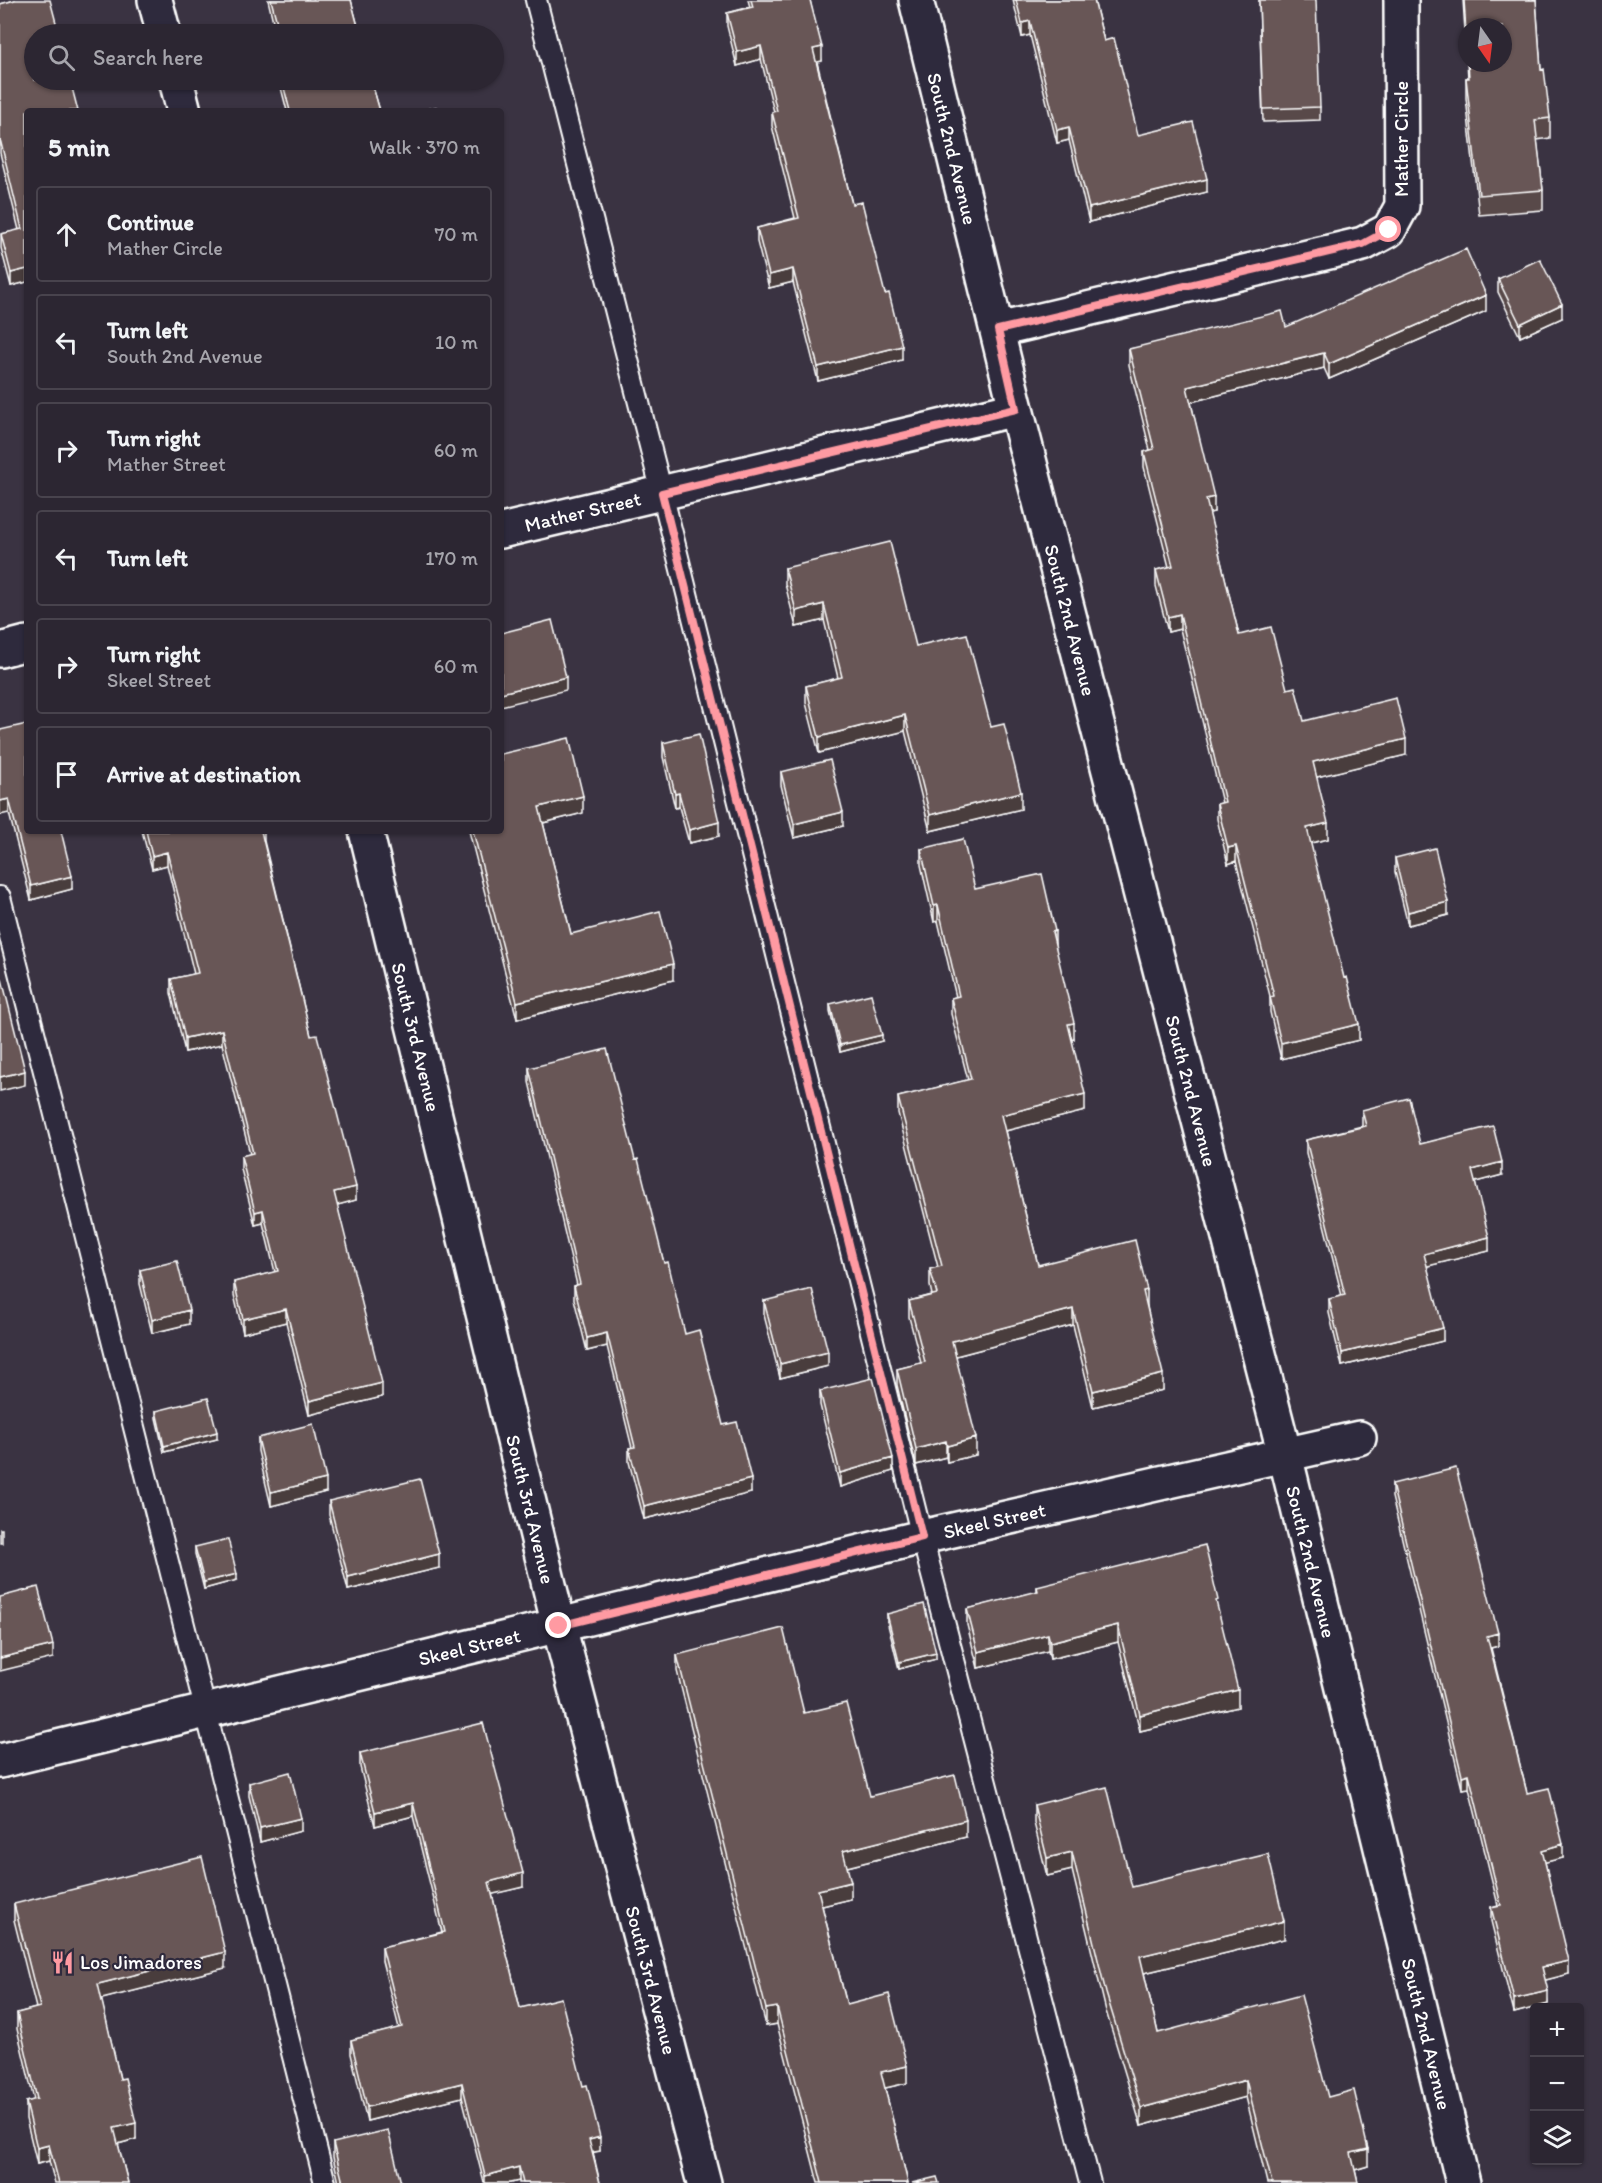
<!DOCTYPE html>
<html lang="en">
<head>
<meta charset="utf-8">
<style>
	:root { --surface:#2c2632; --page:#342e3a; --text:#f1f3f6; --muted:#a6a5ac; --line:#48434d }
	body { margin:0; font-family:Itim,sans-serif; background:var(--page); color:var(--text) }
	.controls { position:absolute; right:18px; bottom:18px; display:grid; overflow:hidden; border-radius:6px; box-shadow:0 2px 4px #0004 }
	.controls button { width:54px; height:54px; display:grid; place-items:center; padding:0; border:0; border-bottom:2px solid var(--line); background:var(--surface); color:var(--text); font:30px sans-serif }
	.compass { position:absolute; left:1458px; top:18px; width:54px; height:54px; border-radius:50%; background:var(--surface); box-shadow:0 2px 4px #0004; rotate:166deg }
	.stop { position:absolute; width:18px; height:18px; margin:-14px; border:4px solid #ff9aa2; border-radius:50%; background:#fff }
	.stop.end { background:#ff9aa2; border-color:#fff; box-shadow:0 2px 6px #0008 }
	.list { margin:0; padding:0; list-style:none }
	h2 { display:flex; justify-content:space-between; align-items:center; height:78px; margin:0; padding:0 24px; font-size:26px }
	h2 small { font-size:20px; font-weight:400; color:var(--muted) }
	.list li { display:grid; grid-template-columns:39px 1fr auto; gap:18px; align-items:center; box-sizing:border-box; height:96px; margin:0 12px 12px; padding:0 12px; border:2px solid var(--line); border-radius:6px }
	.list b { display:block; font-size:22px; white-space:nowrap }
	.list p { margin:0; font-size:20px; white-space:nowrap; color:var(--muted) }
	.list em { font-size:20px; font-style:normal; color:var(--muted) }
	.icon { flex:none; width:33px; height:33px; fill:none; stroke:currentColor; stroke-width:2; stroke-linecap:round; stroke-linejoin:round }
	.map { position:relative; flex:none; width:1602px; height:2183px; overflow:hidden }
	.search { position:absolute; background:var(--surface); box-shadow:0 2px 4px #0004; left:24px; top:24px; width:480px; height:66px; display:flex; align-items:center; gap:15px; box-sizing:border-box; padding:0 21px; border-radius:33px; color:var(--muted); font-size:22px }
	.panel { position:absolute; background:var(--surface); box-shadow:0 2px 4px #0004; left:24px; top:108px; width:480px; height:726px; border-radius:6px }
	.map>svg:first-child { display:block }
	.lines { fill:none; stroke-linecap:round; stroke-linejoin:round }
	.service-casing { stroke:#fff; stroke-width:24 }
	.minor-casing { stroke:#fff; stroke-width:38 }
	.service { stroke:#2f2a3d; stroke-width:20 }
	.minor { stroke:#2f2a3d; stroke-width:33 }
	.wall { fill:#594a4a; stroke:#fff; stroke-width:1.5; fill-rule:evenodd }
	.shaded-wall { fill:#493c3c; stroke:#fff; stroke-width:1.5 }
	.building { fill:#685656; stroke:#fff; stroke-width:1.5 }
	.route { stroke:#ff9aa2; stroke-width:8 }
	.labels { text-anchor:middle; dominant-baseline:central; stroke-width:4.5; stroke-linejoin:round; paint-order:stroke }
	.street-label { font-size:20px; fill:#fff; stroke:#2f2a3d }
	.poi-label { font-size:20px; fill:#fff; stroke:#2f2a3d; text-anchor:start }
</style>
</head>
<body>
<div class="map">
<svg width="1602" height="2183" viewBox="0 0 1602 2183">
	<rect width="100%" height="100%" fill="#3a3342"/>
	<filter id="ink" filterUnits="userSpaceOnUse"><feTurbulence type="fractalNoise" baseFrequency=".0167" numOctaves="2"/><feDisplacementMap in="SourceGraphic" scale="12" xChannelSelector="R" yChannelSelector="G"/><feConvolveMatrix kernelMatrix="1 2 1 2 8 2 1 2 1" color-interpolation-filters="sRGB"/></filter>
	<g filter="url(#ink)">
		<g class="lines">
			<defs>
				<path id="service" d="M536 0 662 493 922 1537 1090 2183
					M0 897 325 2183"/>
				<g id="minor">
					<path d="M155 0 164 34"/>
					<path id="s1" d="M916 0 1016 409 1285 1455 1463 2183"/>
					<path d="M176 80 184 111"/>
					<path d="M998 330 1363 244 1389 230 1402 206 1401 0"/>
					<path id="s2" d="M501 531 1016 409"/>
					<path d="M0 650 27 643"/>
					<path id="s3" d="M366 831 559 1626 704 2183"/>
					<path id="s4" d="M0 1761 922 1537 1359 1438"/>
				</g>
			</defs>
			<use href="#service" class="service-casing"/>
			<use href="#minor" class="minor-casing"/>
			<use href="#service" class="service"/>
			<use href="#minor" class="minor"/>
		</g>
		<path class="wall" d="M15 0 27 282 11 286 1 248V234L19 230 0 153V4Z
			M268 0H351L360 34H276Z
			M748 0H810L822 61 817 62 852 204 885 294 902 360 818 381 793 282 769 288 757 242V228L795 218 772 126V112H774L761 59 737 66 727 26V13L750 7Z
			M1013 0H1094L1104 41 1138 135 1207 192 1089 222 1069 140 1057 143 1030 35 1022 37Z
			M1259 0 1320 107V120L1263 122Z
			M1463 0H1536L1541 70 1550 118V138L1537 140 1543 190V210L1479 215 1466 98V78H1468ZM1467 27 1503 63H1467Z
			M279 80H371L380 111H287Z
			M1498 279 1562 318 1520 337 1498 292Z
			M1486 311 1329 379 1324 368 1191 402 1214 512 1209 513 1239 635 1287 689 1304 721 1406 755 1316 777 1328 839 1310 843 1359 1040 1281 1059 1270 1012V996L1236 861 1228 864 1217 819V804L1222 803 1180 629 1168 632 1156 586V570L1169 567 1144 467V452L1150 450 1129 365V349L1286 327Z
			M785 568 916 646 991 727 1021 809 930 831 905 731 819 753 806 703V686L838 678 824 620 796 627 785 584Z
			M0 730 72 889 31 900 9 813Z
			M663 743 719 836 689 843 679 807 675 808 663 757Z
			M781 772 843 826 794 838 781 785Z
			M583 813 543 823 571 934 673 980 517 1019 469 831H501Z
			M142 831H264V841L311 1036 356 1200 337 1205 382 1397 309 1415 286 1322 243 1333 234 1295V1282L275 1272 263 1223 255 1225 241 1169V1156L250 1154 222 1044 185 1052 171 993V979L194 974 167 865 152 869Z
			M921 849 975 889 1055 947 1074 1039 1071 1040 1085 1111 1005 1131 1038 1265 1147 1306 1163 1390 1093 1407 1073 1325 956 1356 976 1455 947 1462 946 1457 916 1465 897 1385V1369L921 1363 909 1317V1301L932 1295 930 1286V1269L938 1267 898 1113V1097L968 1080 951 1014V998L956 997 938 921 934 922 921 865Z
			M1395 858 1448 915 1408 925 1395 872Z
			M830 1004 882 1041 840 1052 830 1011Z
			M529 1068 635 1160 664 1263 685 1334 751 1493 644 1519 629 1462V1448H632L607 1346 587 1351 574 1299V1286L577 1285 529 1082Z
			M1362 1110 1420 1144 1502 1175 1475 1182 1489 1251 1427 1266 1443 1341 1342 1366 1329 1313V1299L1342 1296 1306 1153V1140L1362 1126Z
			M140 1270 189 1324 152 1333 140 1284Z
			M764 1301 828 1366 780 1378 764 1315Z
			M820 1391 893 1471 840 1487 820 1405Z
			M156 1411 217 1439 164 1452 156 1418Z
			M258 1438 326 1492 271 1506 258 1451Z
			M1392 1484 1498 1646 1491 1648 1527 1793 1563 1858 1545 1862 1569 1974 1545 1980 1548 2004 1514 2013 1491 1921V1907L1498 1905 1469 1788 1462 1789 1392 1497Z
			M329 1501 439 1568 348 1590 329 1515Z
			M195 1547 237 1580 204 1589 195 1554Z
			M1037 1587 1218 1611 1238 1707 1140 1731 1118 1642 1050 1659 1048 1651 978 1668 967 1625V1609L1037 1592Z
			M887 1614 936 1659 899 1669 887 1621Z
			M677 1655 804 1713 870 1796 966 1837 847 1867 851 1899 822 1906 847 2005 907 2083 885 2088 908 2183H818L777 2024 766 2026 677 1671Z
			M360 1753 523 1887 492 1894 520 2008 583 2086 600 2151 593 2152 600 2183H519V2181L510 2183H484L462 2097 367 2121 351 2054V2040L399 2028 382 1961V1947L442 1932 413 1816 375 1826 360 1767Z
			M249 1783 301 1831 260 1842 249 1796Z
			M1034 1805 1132 1887 1284 1939 1144 1973 1158 2033 1328 2097 1368 2166 1355 2170 1358 2183H1267L1246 2097 1141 2126 1106 2011 1072 1870 1047 1876 1034 1823Z
			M14 1904 225 1968 101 1999 120 2079 136 2139 118 2144 128 2183H55L49 2161 37 2164 26 2119V2102L34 2100 17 2029V2013L36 2008 14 1920Z
			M333 2143 401 2183H339L333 2157Z"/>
		<path class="shaded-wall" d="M1030 21V35L1022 37V23Z
			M761 46V59L737 66V52Z
			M822 47V61L813 63V49Z
			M1069 127V140L1057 143V130Z
			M1207 179V192L1089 222V208Z
			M27 269V282L11 286V273Z
			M793 269V282L769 288V275Z
			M1486 295V311L1329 379V364Z
			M1562 304V318L1520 337V324Z
			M902 346V360L818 381V367Z
			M1324 353V368L1187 403V387Z
			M1214 497V512L1206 514V499Z
			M824 604V620L796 627V611Z
			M1180 614V629L1168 632V617Z
			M566 677V690L501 706V693Z
			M905 715V731L819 753V737Z
			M1406 739V755L1313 778V762Z
			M1021 792V809L930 831V815Z
			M679 793V807L675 808V794Z
			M583 796V813L539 824V807Z
			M9 799V813L0 815V801Z
			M843 812V826L794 838V824Z
			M719 822V836L689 843V830Z
			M1328 823V839L1307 844V828Z
			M1236 846V861L1228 864V848Z
			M167 852V865L152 869V856Z
			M72 876V889L31 900V886Z
			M1448 902V915L1408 925V912Z
			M938 905V921L934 922V906Z
			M1055 931V948L1052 932Z
			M673 964V980L517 1019V1002Z
			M1074 1023V1039L1068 1041V1024Z
			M1359 1024V1040L1281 1059V1043Z
			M222 1030V1044L185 1052V1038Z
			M882 1035V1041L840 1052V1045Z
			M25 1071V1085L0 1091V1077Z
			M1085 1094V1111L1001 1132V1115Z
			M1502 1162V1175L1472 1183V1170Z
			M356 1187V1200L334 1206V1192Z
			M263 1210V1223L255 1225V1212Z
			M1489 1237V1251L1424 1267V1254Z
			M1147 1290V1306L1143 1307V1291Z
			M286 1309V1322L243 1333V1319Z
			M1073 1309V1325L952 1357V1341Z
			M189 1310V1324L152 1333V1320Z
			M1443 1328V1341L1342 1366V1353Z
			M607 1333V1346L587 1351V1338Z
			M828 1352V1366L780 1378V1364Z
			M1163 1374V1390L1093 1407V1391Z
			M382 1383V1397L309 1415V1401Z
			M217 1432V1439L164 1452V1446Z
			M976 1438V1455L947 1462V1446Z
			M946 1441V1457L916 1465V1449Z
			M893 1458V1471L840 1487V1473Z
			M326 1479V1492L271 1506V1492Z
			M751 1479V1493L644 1519V1506Z
			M0 1529H2V1543H0Z
			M439 1554V1568L348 1590V1577Z
			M237 1574V1580L204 1589V1582Z
			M1118 1625V1642L1050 1659V1642Z
			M1498 1633V1646L1487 1649V1636Z
			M1048 1634V1651L978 1668V1652Z
			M53 1645V1658L0 1671V1658Z
			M936 1653V1659L899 1669V1662Z
			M1238 1690V1707L1140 1731V1715Z
			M1469 1774V1788L1462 1789V1776Z
			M413 1803V1816L375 1826V1812Z
			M301 1818V1831L260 1842V1828Z
			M966 1820V1837L843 1868V1851Z
			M1563 1844V1858L1542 1863V1850Z
			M1072 1852V1870L1047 1876V1858Z
			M523 1873V1887L489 1895V1882Z
			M851 1882V1899L818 1907V1890Z
			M1284 1921V1939L1140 1974V1956Z
			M225 1952V1968L98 2000V1984Z
			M1569 1961V1974L1542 1981V1967Z
			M1548 1991V2004L1514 2013V1999Z
			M777 2007V2024L766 2026V2009Z
			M907 2066V2083L881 2089V2072Z
			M1246 2080V2097L1141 2126V2108Z
			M462 2083V2097L367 2121V2107Z
			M136 2123V2139L114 2145V2128Z
			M600 2137V2151L589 2153V2140Z
			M49 2145V2161L37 2164V2148Z
			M1368 2149V2166L1351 2171V2153Z
			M519 2167V2181L510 2183H485V2176Z"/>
		<path class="building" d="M15 0H50L59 34H34V80H70L78 111H27V269L11 273 1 234 22 229 0 139V4Z
			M271 0H351L360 34H280Z
			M751 0H810L822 47 813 49 852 204 862 202 885 294 889 293 902 346 818 367 793 269 769 275 757 228 799 218 772 112 777 111 761 46 737 52 727 13 753 7Z
			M1016 0H1094L1104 41 1114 38 1138 135 1193 122 1207 179 1089 208 1069 127 1057 130 1030 21 1022 23Z
			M1259 0H1316L1320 107 1263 109Z
			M1464 0H1536L1541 70 1544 69 1550 118 1535 120 1543 190 1479 195 1466 78H1469L1468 63H1503V27H1467V48Z
			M282 80H371L380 111H290Z
			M436 107 437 111H419Z
			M1466 249 1486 295 1329 364 1324 353 1187 387 1214 497 1206 499 1239 635 1271 627 1287 689 1295 687 1304 721 1396 698 1406 739 1313 762 1328 823 1307 828 1344 978 1347 977 1359 1024 1281 1043 1270 997 1274 996 1236 846 1228 848 1217 804 1225 802 1180 614 1168 617 1156 570 1173 566 1144 452 1154 449 1129 349 1282 311 1286 327Z
			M1540 259 1562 304 1520 324 1498 279Z
			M890 542 916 646 967 634 991 727 1004 724 1021 792 930 815 905 715 819 737 806 686 842 677 824 604 796 611 785 568Z
			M552 620 566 677 501 693V633Z
			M27 724V831H61L72 876 31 886 9 799 0 801V730Z
			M699 734 719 822 689 830 679 793 675 794 663 743Z
			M569 738 583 796 539 807 571 934 660 911 673 964 517 1002 473 831H501V754Z
			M830 760 843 812 794 824 781 772Z
			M146 831H261L311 1036 317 1035 356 1187 334 1192 382 1383 309 1401 286 1309 243 1319 234 1282 278 1271 263 1210 255 1212 241 1156 253 1153 222 1030 185 1038 171 979 198 973 167 852 152 856Z
			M963 839 975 889 1042 874 1055 931 1052 932 1074 1023 1068 1024 1085 1094 1001 1115 1038 1265 1135 1240 1147 1290 1143 1291 1163 1374 1093 1391 1073 1309 952 1341 976 1438 947 1446 946 1441 916 1449 897 1369 925 1362 909 1301 937 1294 930 1269 942 1266 898 1097 971 1079 951 998 959 996 938 905 934 906 921 849Z
			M1435 848 1448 902 1408 912 1395 858Z
			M0 979H2L25 1071 0 1077Z
			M871 994 882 1035 840 1045 830 1004Z
			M607 1049 635 1160 638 1159 664 1263 668 1262 685 1334 699 1330 723 1425 737 1422 751 1479 644 1506 629 1448 635 1447 607 1333 587 1338 574 1286 580 1284 529 1068Z
			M1409 1098 1420 1144 1493 1126 1502 1162 1472 1170 1489 1237 1424 1254 1443 1328 1342 1353 1329 1299 1345 1295 1306 1140 1366 1126 1362 1110Z
			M177 1261 189 1310 152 1320 140 1270Z
			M812 1289 828 1352 780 1364 764 1301Z
			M873 1378 893 1458 840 1473 820 1391Z
			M208 1398 217 1432 164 1446 156 1411Z
			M313 1424 326 1479 271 1492 258 1438Z
			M1456 1468 1498 1633 1487 1636 1527 1793 1549 1788 1563 1844 1542 1850 1569 1961 1542 1967 1548 1991 1514 1999 1491 1907 1501 1905 1469 1774 1462 1776 1392 1484Z
			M420 1479 439 1554 348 1577 329 1501Z
			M228 1539 237 1574 204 1582 195 1547Z
			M1205 1545 1218 1600 1216 1601 1238 1690 1140 1715 1118 1625 1050 1642 1048 1634 978 1652 967 1609 1038 1591 1037 1587Z
			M38 1587 53 1645 0 1658V1597Z
			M924 1604 936 1653 899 1662 887 1614Z
			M783 1628 804 1713 846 1703 870 1796 955 1775 966 1820 843 1851 851 1882 818 1890 847 2005 889 1994 907 2066 881 2072 908 2183H822L777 2007 766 2009 677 1655Z
			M483 1723 523 1873 489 1882 520 2008 561 1998 583 2086 587 2085 600 2137 589 2140 600 2183H523L519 2167 485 2176 462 2083 367 2107 351 2040 402 2027 382 1947 445 1932 413 1803 375 1812 360 1753Z
			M290 1772 301 1818 260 1828 249 1783Z
			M1107 1787 1132 1887 1268 1854 1284 1921 1140 1956 1158 2033 1301 1995 1328 2097 1354 2090 1368 2149 1351 2153 1358 2183H1272L1246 2080 1141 2108 1106 1993 1072 1852 1047 1858 1034 1805Z
			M202 1857 225 1952 98 1984 120 2079 125 2078 136 2123 114 2128 128 2183H59L49 2145 37 2148 26 2102 37 2099 17 2013 40 2007 14 1904Z
			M388 2130 401 2183H343L333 2143Z
			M937 2177 939 2183H912Z"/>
	</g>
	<g class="lines" filter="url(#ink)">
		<path class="route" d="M559 1626 922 1537 662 493 1016 409 998 330 1363 244 1389 230"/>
	</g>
	<defs>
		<symbol id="restaurant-bare" viewBox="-9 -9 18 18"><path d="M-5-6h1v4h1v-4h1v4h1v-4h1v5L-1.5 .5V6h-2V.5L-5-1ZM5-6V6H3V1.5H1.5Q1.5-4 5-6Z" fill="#ff9aa2" stroke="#2f2a3d" stroke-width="2.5" paint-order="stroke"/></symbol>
	</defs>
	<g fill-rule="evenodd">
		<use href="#restaurant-bare" x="46" y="1946" width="33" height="33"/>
	</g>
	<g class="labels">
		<g class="street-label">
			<text transform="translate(1401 139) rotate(-90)">Mather Circle</text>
			<text stroke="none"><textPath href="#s1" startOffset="153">South 2nd Avenue</textPath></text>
			<text stroke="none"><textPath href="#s2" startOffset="84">Mather Street</textPath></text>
			<text stroke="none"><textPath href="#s1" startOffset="639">South 2nd Avenue</textPath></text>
			<text stroke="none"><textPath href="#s3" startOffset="212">South 3rd Avenue</textPath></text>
			<text stroke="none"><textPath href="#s1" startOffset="1125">South 2nd Avenue</textPath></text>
			<text stroke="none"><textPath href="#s3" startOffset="698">South 3rd Avenue</textPath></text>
			<text stroke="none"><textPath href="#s4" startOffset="1023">Skeel Street</textPath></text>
			<text stroke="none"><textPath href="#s1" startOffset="1611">South 2nd Avenue</textPath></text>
			<text stroke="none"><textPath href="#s4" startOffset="483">Skeel Street</textPath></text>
			<text stroke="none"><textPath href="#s3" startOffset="1184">South 3rd Avenue</textPath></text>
			<text stroke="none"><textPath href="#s1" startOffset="2097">South 2nd Avenue</textPath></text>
		</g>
		<g class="poi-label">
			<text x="80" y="1962">Los Jimadores</text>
		</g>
	</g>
</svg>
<div class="controls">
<button>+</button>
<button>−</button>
<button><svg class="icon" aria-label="layers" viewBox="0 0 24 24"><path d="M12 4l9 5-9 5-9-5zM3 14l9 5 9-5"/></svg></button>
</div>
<svg class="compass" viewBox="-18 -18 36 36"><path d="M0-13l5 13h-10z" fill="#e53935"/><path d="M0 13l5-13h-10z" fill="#a6a5ac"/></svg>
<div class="stop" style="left:1389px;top:230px"></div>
<div class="stop end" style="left:559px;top:1626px"></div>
<div class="search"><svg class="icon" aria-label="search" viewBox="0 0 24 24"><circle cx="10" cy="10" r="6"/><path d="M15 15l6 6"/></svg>Search here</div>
<section class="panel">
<h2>5 min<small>Walk · 370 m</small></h2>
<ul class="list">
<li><svg class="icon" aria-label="ahead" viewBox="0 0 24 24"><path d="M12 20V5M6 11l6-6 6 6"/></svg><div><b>Continue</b><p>Mather Circle</p></div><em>70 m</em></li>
<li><svg class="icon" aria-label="left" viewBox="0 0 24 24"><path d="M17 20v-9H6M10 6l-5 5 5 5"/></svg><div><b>Turn left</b><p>South 2nd Avenue</p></div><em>10 m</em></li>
<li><svg class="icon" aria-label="right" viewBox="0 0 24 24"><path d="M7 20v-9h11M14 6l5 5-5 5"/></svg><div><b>Turn right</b><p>Mather Street</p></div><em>60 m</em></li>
<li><svg class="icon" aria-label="left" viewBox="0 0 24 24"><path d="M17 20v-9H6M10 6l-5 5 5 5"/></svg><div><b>Turn left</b></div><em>170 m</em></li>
<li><svg class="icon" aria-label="right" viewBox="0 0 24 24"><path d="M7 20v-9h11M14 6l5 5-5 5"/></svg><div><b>Turn right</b><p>Skeel Street</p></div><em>60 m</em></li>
<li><svg class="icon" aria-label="arrive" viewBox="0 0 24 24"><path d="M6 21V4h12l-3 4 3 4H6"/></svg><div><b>Arrive at destination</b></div></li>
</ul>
</section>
</div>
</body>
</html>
